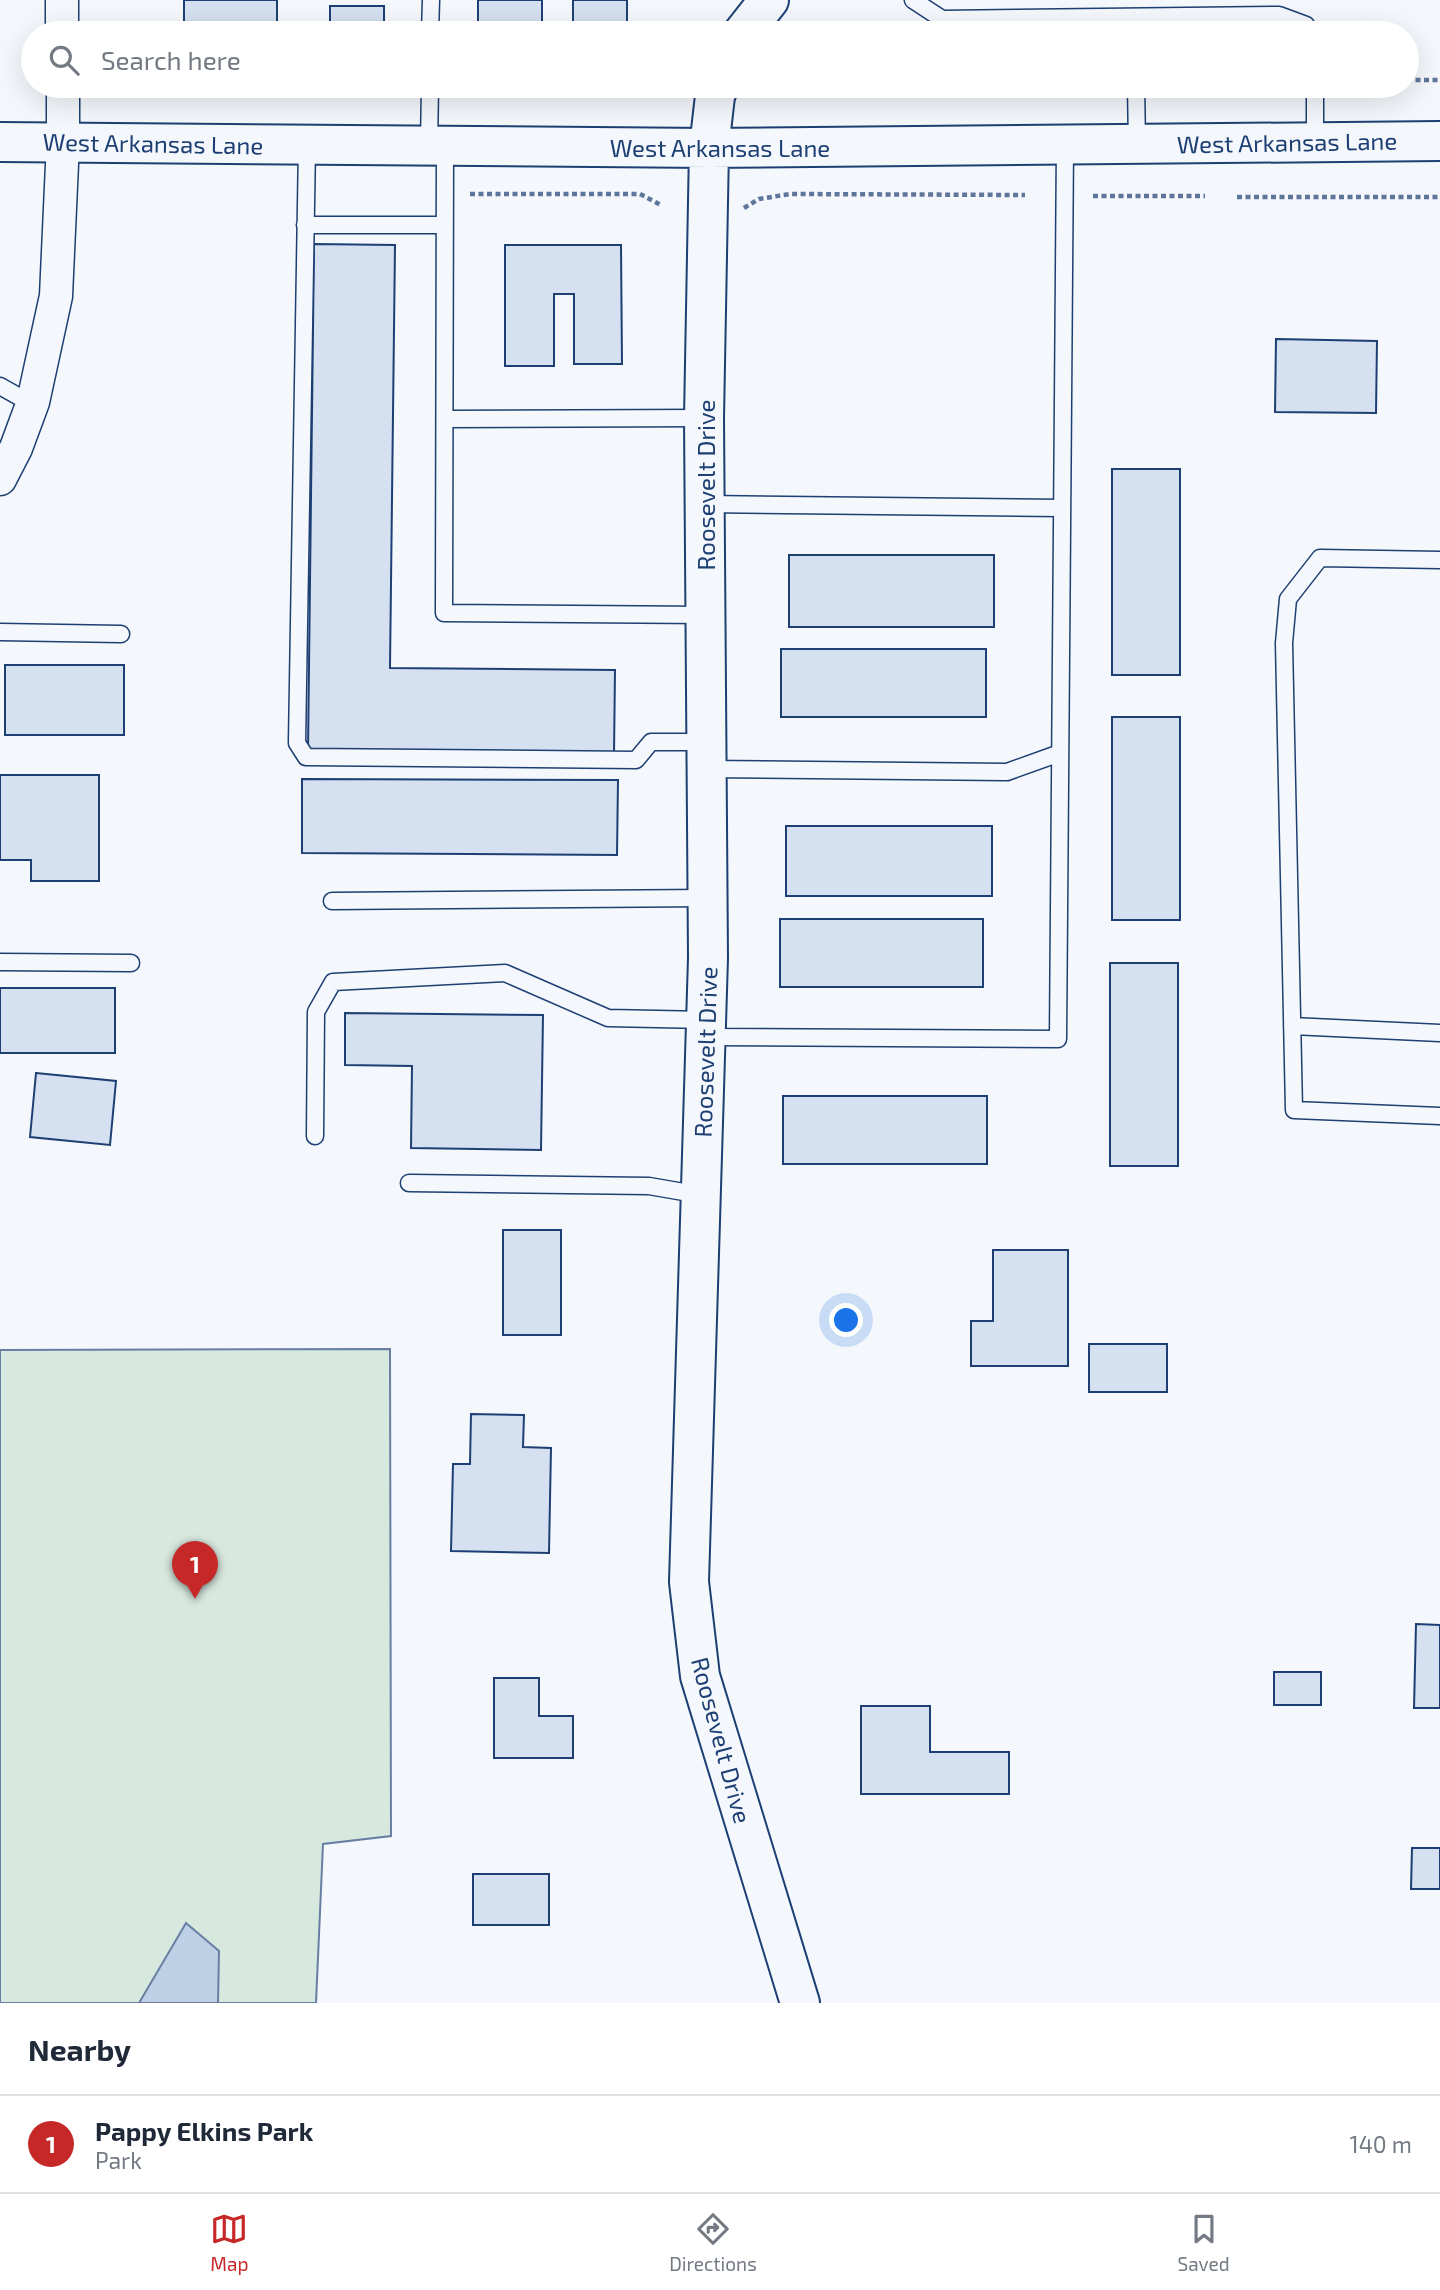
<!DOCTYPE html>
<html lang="en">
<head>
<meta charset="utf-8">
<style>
	:root { --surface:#fff; --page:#f6f6f7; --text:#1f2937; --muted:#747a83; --line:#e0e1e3; --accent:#c62828 }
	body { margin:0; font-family:"Exo 2",sans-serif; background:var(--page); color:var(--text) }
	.you { position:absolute; left:847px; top:1321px; width:24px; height:24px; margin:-18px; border:5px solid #fff; border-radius:50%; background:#1a73e8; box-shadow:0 0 0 10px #1a73e833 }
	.badge { display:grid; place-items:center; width:46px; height:46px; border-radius:50%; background:var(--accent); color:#fff; font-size:23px; font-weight:700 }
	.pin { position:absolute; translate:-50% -58px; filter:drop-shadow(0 2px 4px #0008) }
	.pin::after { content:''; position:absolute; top:37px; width:24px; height:21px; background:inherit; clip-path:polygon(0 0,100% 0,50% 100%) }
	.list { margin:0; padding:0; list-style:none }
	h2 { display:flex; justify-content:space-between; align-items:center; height:91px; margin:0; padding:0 28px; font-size:30px }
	h2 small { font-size:23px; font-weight:400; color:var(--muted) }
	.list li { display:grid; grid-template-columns:46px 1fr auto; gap:21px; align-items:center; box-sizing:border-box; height:98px; padding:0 28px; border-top:2px solid var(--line) }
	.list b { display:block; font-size:26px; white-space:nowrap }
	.list p { margin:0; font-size:23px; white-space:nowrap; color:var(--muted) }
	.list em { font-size:23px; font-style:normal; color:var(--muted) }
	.icon { flex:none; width:38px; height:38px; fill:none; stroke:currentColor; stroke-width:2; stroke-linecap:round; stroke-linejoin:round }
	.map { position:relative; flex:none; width:1440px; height:2003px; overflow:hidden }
	.search { position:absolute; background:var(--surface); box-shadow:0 7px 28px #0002; left:21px; right:21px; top:21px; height:77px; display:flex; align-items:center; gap:18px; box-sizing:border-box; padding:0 24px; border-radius:38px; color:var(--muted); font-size:26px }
	.sheet { height:189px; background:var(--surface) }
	nav { display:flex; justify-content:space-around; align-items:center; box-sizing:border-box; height:98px; border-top:2px solid var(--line); background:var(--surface); font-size:19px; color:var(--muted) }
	nav a { display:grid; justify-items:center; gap:4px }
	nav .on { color:var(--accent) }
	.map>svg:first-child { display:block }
	.green { fill:#d7e8df; stroke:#687fa3; stroke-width:2 }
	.water { fill:#bed0e5; stroke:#687fa3; stroke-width:2 }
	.building { fill:#d5e0f0; stroke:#1d3f73; stroke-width:2 }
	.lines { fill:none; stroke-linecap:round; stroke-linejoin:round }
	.lane-casing { stroke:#1d3f73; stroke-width:19 }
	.street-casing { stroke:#1d3f73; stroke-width:35 }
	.secondary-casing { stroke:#1d3f73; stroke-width:42 }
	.path { stroke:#5e769c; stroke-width:4.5; stroke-dasharray:5 3.5; stroke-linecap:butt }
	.lane { stroke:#f4f7fb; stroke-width:16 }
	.street { stroke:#f4f7fb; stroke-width:32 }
	.secondary { stroke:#f4f7fb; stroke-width:38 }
	.labels { text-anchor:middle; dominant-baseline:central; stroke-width:5; stroke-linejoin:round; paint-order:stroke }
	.street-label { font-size:24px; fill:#1d3f73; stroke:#f4f7fb }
</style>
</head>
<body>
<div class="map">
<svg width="1440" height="2003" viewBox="0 0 1440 2003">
	<rect width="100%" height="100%" fill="#f4f7fb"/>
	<path class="green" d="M390 1349 391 1836 323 1844 316 2003H0V1350Z"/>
	<path class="water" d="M186 1923 219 1951 218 2003H139Z"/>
	<path class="building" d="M184 0H277V33H184Z
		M478 0H542V33H478Z
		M573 0H627V33H573Z
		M330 6H384V33H330Z
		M314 244 395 245 390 668 615 670 614 754 308 750Z
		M505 245H621L622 364H574V294H554V366H505Z
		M1276 339 1377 341 1376 413 1275 412Z
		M1112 469H1180V675H1112Z
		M789 555H994V627H789Z
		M781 649H986V717H781Z
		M5 665H124V735H5Z
		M1112 717H1180V920H1112Z
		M0 775H99V881H31V860H0Z
		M302 779 618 780 617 855 302 853Z
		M786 826H992V896H786Z
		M780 919H983V987H780Z
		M1110 963H1178V1166H1110Z
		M0 988H115V1053H0Z
		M345 1013 543 1015 541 1150 411 1148 412 1066 345 1065Z
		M36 1073 116 1081 110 1145 30 1137Z
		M783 1096H987V1164H783Z
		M503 1230H561V1335H503Z
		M993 1250H1068V1366H971V1321H993Z
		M1089 1344H1167V1392H1089Z
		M471 1414 524 1415 523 1447 551 1448 549 1553 451 1551 453 1464H470Z
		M1416 1624 1440 1625V1708H1414Z
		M1274 1672H1321V1705H1274Z
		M494 1678H539V1716H573V1758H494Z
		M861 1706H930V1752H1009V1794H861Z
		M1412 1848H1440V1889H1411Z
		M473 1874H549V1925H473Z"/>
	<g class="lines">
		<defs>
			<path id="lane" d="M913 0 942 19 1279 15 1306 25 1311 33
				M430 33 431 0
				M1136 86 1137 144
				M1315 142V86
				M307 145 297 743 306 757 636 760 651 742H707
				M429 145 430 86
				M445 146 444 613 706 615
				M305 225H444
				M0 386 32 404
				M445 419 704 418
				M705 504 1062 508
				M1440 560 1320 558 1288 599 1284 643 1294 1110 1440 1116
				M0 632 121 634
				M707 769 1007 772 1060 753
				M332 901 708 898
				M0 962 131 963
				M1292 1026 1440 1033
				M706 1037 1058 1039 1065 144
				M315 1136 316 1012 333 982 505 973 608 1018 706 1020
				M409 1183 649 1186 701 1195"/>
			<path id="street" d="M62 0V33
				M0 479 16 448 33 402 56 296 63 142V86"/>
			<path id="secondary" d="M743 33 769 0
				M719 86 715 96 709 148 704 418 708 958 689 1582 700 1676 800 2003
				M0 142 709 148 1440 141"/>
		</defs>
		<use href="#lane" class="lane-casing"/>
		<use href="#street" class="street-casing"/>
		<use href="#secondary" class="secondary-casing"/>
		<path class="path" d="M1407 80H1440
			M470 194H640L661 205
			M1093 196H1205
			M1237 197H1440
			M744 208 759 199 790 194 1025 195"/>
		<use href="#lane" class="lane"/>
		<use href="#street" class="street"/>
		<use href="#secondary" class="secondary"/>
	</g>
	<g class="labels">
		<g class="street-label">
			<text transform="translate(1287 142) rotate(-1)">West Arkansas Lane</text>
			<text transform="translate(153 143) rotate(1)">West Arkansas Lane</text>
			<text x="720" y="147">West Arkansas Lane</text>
			<text transform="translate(705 485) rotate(-90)">Roosevelt Drive</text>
			<text transform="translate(705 1052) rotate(-88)">Roosevelt Drive</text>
			<text transform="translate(722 1740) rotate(75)">Roosevelt Drive</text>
		</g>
	</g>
</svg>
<div class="you"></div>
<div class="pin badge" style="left:195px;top:1599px">1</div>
<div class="search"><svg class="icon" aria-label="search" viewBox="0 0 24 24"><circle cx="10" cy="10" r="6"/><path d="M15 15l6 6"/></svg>Search here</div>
</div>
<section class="sheet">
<h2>Nearby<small></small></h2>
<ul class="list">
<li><span class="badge">1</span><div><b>Pappy Elkins Park</b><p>Park</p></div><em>140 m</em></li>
</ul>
</section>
<nav>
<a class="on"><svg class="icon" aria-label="map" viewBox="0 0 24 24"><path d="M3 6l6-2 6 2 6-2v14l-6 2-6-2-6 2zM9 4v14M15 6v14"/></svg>Map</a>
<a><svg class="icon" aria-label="directions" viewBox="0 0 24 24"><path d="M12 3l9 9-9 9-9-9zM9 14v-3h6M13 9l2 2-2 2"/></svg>Directions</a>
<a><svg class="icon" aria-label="saved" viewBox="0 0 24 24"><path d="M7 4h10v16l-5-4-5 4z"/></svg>Saved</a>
</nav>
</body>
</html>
